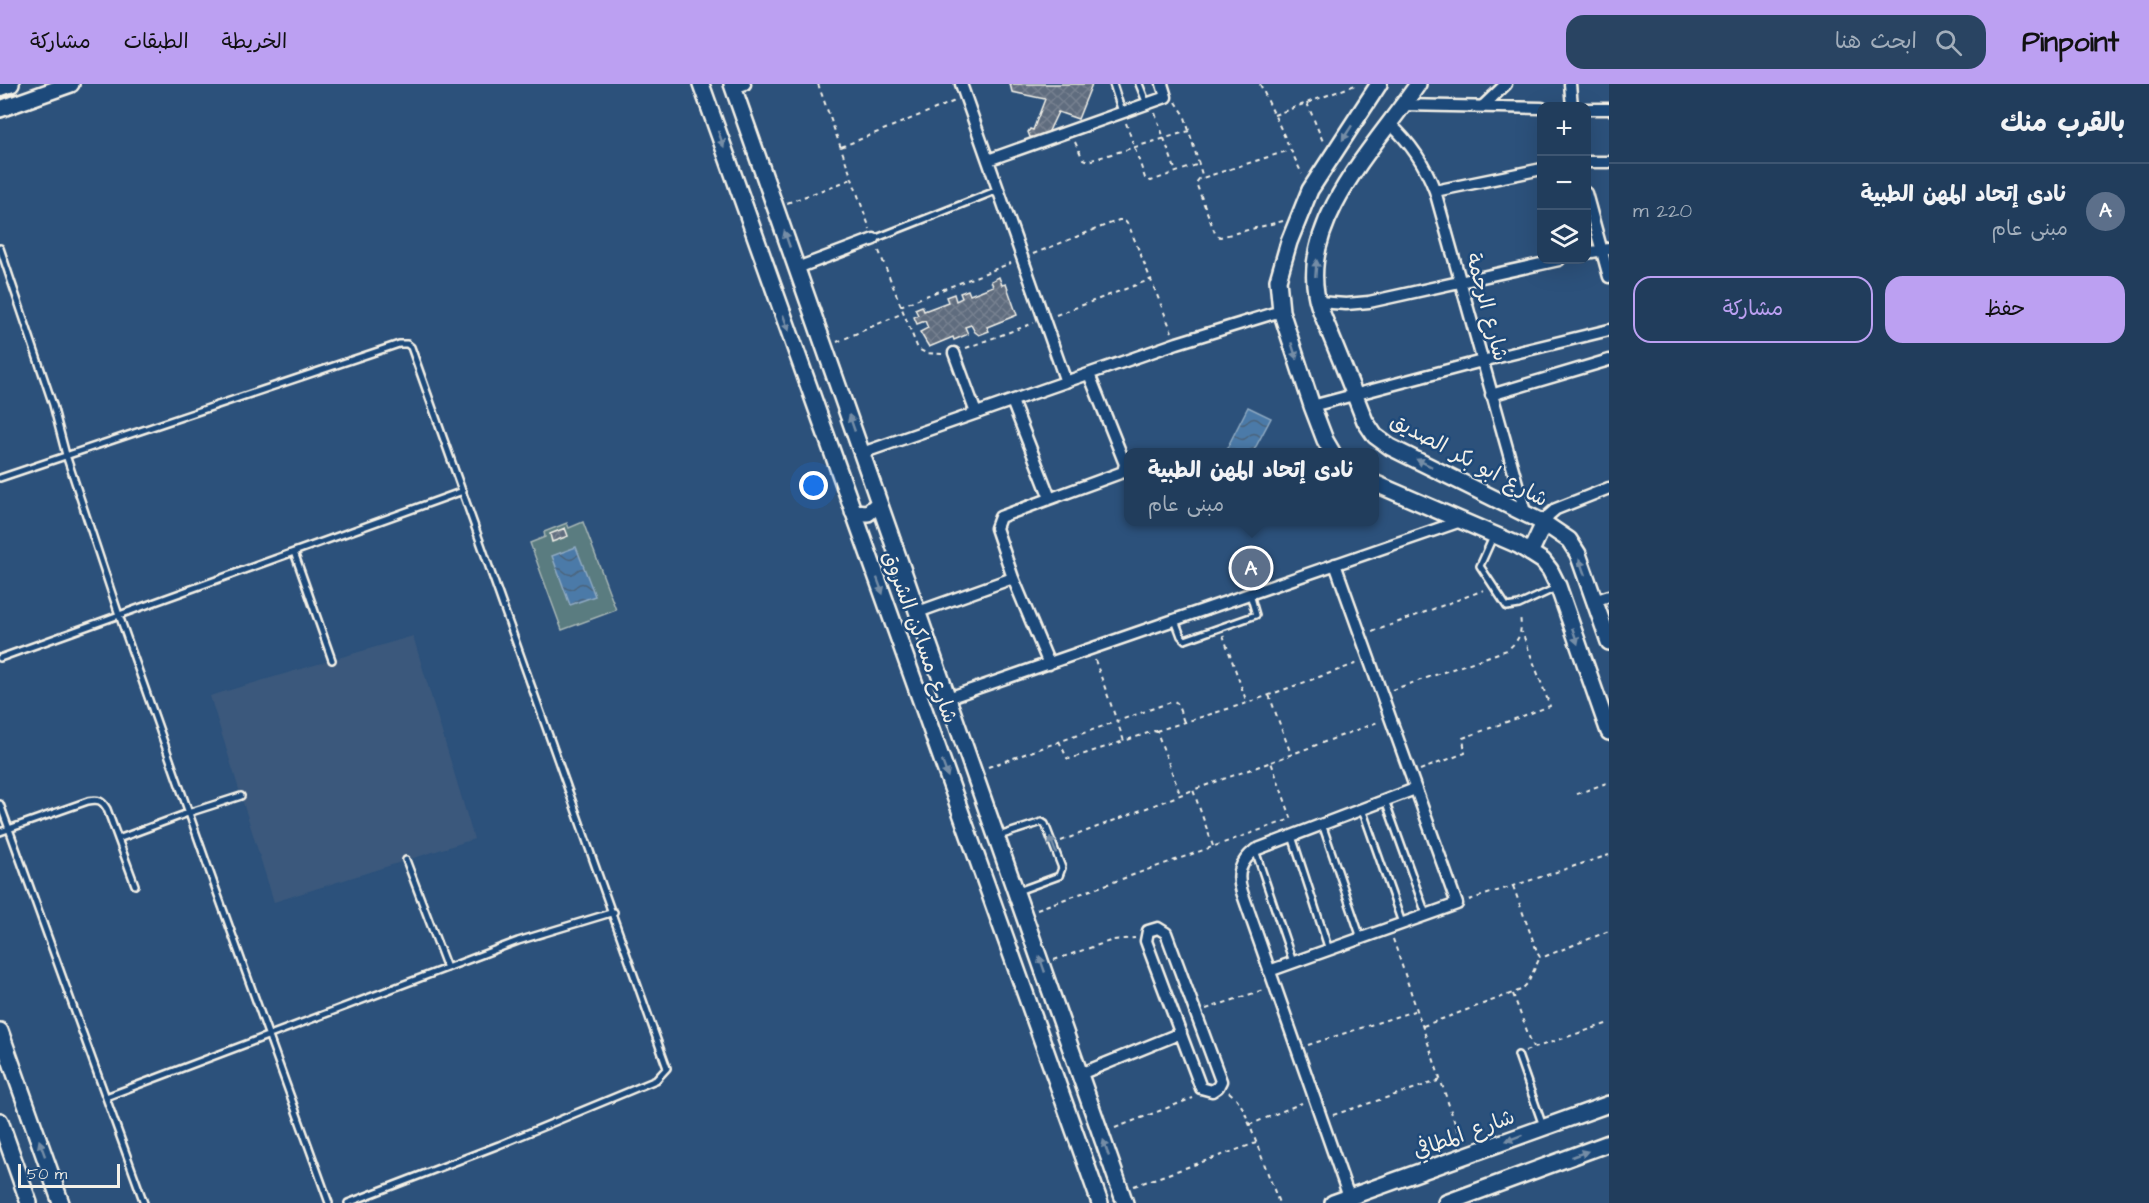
<!DOCTYPE html>
<html lang="ar">
<head>
<meta charset="utf-8">
<style>
	:root { --surface:#213d5c; --page:#294462; --text:#f1f3f6; --muted:#a2aebb; --line:#3e5672; --accent:#bca0f2 }
	body { margin:0; font-family:"Architects Daughter","Playpen Sans Arabic",sans-serif; background:var(--page); color:var(--text); direction:rtl }
	.controls { position:absolute; right:18px; top:18px; display:grid; overflow:hidden; border-radius:12px; box-shadow:0 6px 24px #0002 }
	.controls button { width:54px; height:54px; display:grid; place-items:center; padding:0; border:0; border-bottom:2px solid var(--line); background:var(--surface); color:var(--text); font:30px sans-serif }
	.scale { position:absolute; left:18px; bottom:15px; width:102px; box-sizing:border-box; padding-left:6px; border:3px solid #f4f1e8; border-top:0; font-size:16px; line-height:21px; white-space:nowrap; color:#f4f1e8; -webkit-text-stroke:4px #1f4a7a; paint-order:stroke }
	.you { position:absolute; left:814px; top:402px; width:21px; height:21px; margin:-15px; border:4px solid #fff; border-radius:50%; background:#1a73e8; box-shadow:0 0 0 9px #1a73e833 }
	.badge { display:grid; place-items:center; width:39px; height:39px; border-radius:50%; background:var(--accent); color:#fff; font-size:20px; font-weight:700 }
	.pin { position:absolute; translate:-50% -50%; border:3px solid #fff; box-shadow:0 2px 6px #0006 }
	.popup { position:absolute; left:1124px; top:364px; width:255px; height:78px; box-sizing:border-box; display:grid; place-content:center; border-radius:12px; background:var(--surface); filter:drop-shadow(0 2px 4px #0005); font-size:20px; white-space:nowrap; color:var(--muted) }
	.popup b { font-size:22px; color:var(--text) }
	.popup::after { content:''; position:absolute; left:50%; top:100%; margin-left:-12px; border:12px solid transparent; border-top-color:var(--surface) }
	.list { margin:0; padding:0; list-style:none }
	h2 { display:flex; justify-content:space-between; align-items:center; height:78px; margin:0; padding:0 24px; font-size:26px }
	h2 small { font-size:20px; font-weight:400; color:var(--muted) }
	.list li { display:grid; grid-template-columns:39px 1fr auto; gap:18px; align-items:center; box-sizing:border-box; height:96px; padding:0 24px; border-top:2px solid var(--line) }
	.list b { display:block; font-size:22px; white-space:nowrap }
	.list p { margin:0; font-size:20px; white-space:nowrap; color:var(--muted) }
	.list em { font-size:20px; font-style:normal; color:var(--muted) }
	.actions { display:flex; gap:12px; padding:18px 24px }
	.actions a { flex:1; padding:14px 0; border:2px solid var(--accent); border-radius:18px; text-align:center; font-size:21px; color:var(--accent) }
	.actions .main { background:var(--accent); color:#111 }
	.icon { flex:none; width:33px; height:33px; fill:none; stroke:currentColor; stroke-width:2; stroke-linecap:round; stroke-linejoin:round }
	.map { position:relative; flex:none; width:1609px; height:1119px; overflow:hidden; direction:ltr }
	header { display:flex; align-items:center; gap:36px; box-sizing:border-box; height:84px; padding:0 30px; background:var(--accent); color:#111 }
	header strong { font-size:28px }
	nav { display:flex; gap:33px; margin-inline-start:auto; font-size:21px }
	.search { width:420px; height:54px; background:var(--page); display:flex; align-items:center; gap:15px; box-sizing:border-box; padding:0 21px; border-radius:18px; color:var(--muted); font-size:22px }
	main { display:flex }
	aside { flex:1; background:var(--surface) }
	.map>svg:first-child { display:block }
	.built { fill:#3b597c }
	.pitch { fill:#5a7b80; stroke:#a7b6b4; stroke-width:1.5 }
	.water { fill:url(#water-waves); stroke:#8faac2; stroke-width:1.5 }
	.building { fill:url(#building-cross-hatch); stroke:#f4f1e8; stroke-width:1.5 }
	.lines { fill:none; stroke-linecap:round; stroke-linejoin:round }
	.lane-casing { stroke:#f4f1e8; stroke-width:10 }
	.street-casing { stroke:#f4f1e8; stroke-width:15 }
	.secondary-casing { stroke:#f4f1e8; stroke-width:20 }
	.path { stroke:#f4f1e8; stroke-width:2; stroke-dasharray:4.5 4.5; stroke-linecap:butt }
	.lane { stroke:#1f4a7a; stroke-width:5 }
	.street { stroke:#1f4a7a; stroke-width:10 }
	.secondary { stroke:#1f4a7a; stroke-width:15 }
	.oneway { fill:#748da6 }
	.labels { text-anchor:middle; dominant-baseline:central; stroke-width:5; stroke-linejoin:round; paint-order:stroke }
	.street-label { font-size:21px; fill:#f4f1e8; stroke:#1f4a7a }
</style>
</head>
<body>
<header>
<strong>Pinpoint</strong>
<div class="search"><svg class="icon" aria-label="search" viewBox="0 0 24 24"><circle cx="10" cy="10" r="6"/><path d="M15 15l6 6"/></svg>ابحث هنا</div>
<nav><a>الخريطة</a><a>الطبقات</a><a>مشاركة</a></nav>
</header>
<main>
<aside>
<h2>بالقرب منك<small></small></h2>
<ul class="list">
<li><span class="badge" style="background:#5c6f8a">A</span><div><b>نادى إتحاد المهن الطبية</b><p>مبنى عام</p></div><em>220 m</em></li>
</ul>
<div class="actions"><a class="main">حفظ</a><a>مشاركة</a></div>
</aside>
<div class="map">
<svg width="1609" height="1119" viewBox="0 0 1609 1119">
	<defs>
		<pattern id="water-waves" width="16" height="10" patternUnits="userSpaceOnUse" patternTransform="scale(1.5)"><rect width="16" height="10" fill="#4c7aa8"/><path d="M0 5q4-4 8 0t8 0" fill="none" stroke="#4b647c"/></pattern>
		<pattern id="building-cross-hatch" width="8" height="8" patternUnits="userSpaceOnUse" patternTransform="scale(1.5)"><rect width="8" height="8" fill="#5f6c7e"/><path d="M0 0l8 8M0 8l8-8" fill="none" stroke="#778190"/></pattern>
	</defs>
	<rect width="100%" height="100%" fill="#2c517b"/>
	<filter id="ink" filterUnits="userSpaceOnUse"><feTurbulence type="fractalNoise" baseFrequency=".0167" numOctaves="2"/><feDisplacementMap in="SourceGraphic" scale="12" xChannelSelector="R" yChannelSelector="G"/><feConvolveMatrix kernelMatrix="1 2 1 2 8 2 1 2 1" color-interpolation-filters="sRGB"/></filter>
	<g filter="url(#ink)">
		<path class="built" d="M413 552 474 755 274 818 210 612Z"/>
		<path class="pitch" d="M583 438 616 526 562 546 530 459 545 453 544 448 567 439 569 444Z"/>
		<path class="water" d="M1248 323 1271 334 1253 368H1225Z
			M576 463 595 512 570 521 552 472Z"/>
		<path class="building" d="M1010 0H1092L1078 35 1058 28 1047 51H1041L1036 54 1030 53 1028 48 1030 45 1033 46 1045 15 1012 8Z
			M999 193 1002 201 1006 200 1017 231 987 243 989 247 979 251 975 248 971 241 965 243 968 250 954 256 953 253 929 263 920 248 928 244 925 237 917 240 914 233 918 231 915 225 922 222 924 227 948 218 946 213 954 210 956 217 962 214 960 209 968 206 970 211 993 202 991 197Z
			M565 444 568 452 552 458 550 450Z"/>
		<g class="lines">
			<defs>
				<path id="lane" d="M1113 0 1122 28
					M1139 0 1147 20
					M874 155 998 106
					M0 164 53 321 66 371 119 531 214 800 329 1119
					M0 394 399 260H407L411 263 667 984 656 996 499 1061 348 1119
					M1493 453 1480 482 1507 523 1519 521 1558 503
					M294 468 332 576
					M1175 536 1181 552 1185 556 1256 531 1250 510
					M0 574 463 407
					M1385 716 1426 830
					M0 720 144 1119
					M1362 725 1402 839
					M1322 740 1361 854
					M0 748 88 717C98 715 102 716 107 725L135 801
					M999 752 1042 738 1045 740 1062 784 1059 792 1018 807
					M1292 752 1329 866
					M118 755 188 729 241 712
					M1255 766 1293 878
					M406 776 447 884
					M1518 971 1543 1042
					M106 1013 518 857 614 828"/>
				<path id="street" d="M961 0 1066 298
					M1570 0 1572 22
					M734 4 745 0
					M1404 21 1542 24
					M1483 22 1506 0
					M1586 25H1609
					M1390 40C1411 59 1425 80 1435 107L1525 428
					M988 76 1166 13 1162 0
					M1586 78H1609
					M1435 107 1542 85
					M1586 109 1609 193
					M1586 169 1609 165
					M797 184 874 155
					M1318 218 1346 220 1369 218 1559 176
					M954 269 976 329
					M1491 311 1609 276
					M1012 317 1050 414
					M1312 322 1482 277 1609 246
					M862 369 1177 259 1281 227
					M1544 439 1549 431 1556 425 1609 404
					M1013 494 1049 580
					M1594 517 1609 512
					M918 528 1013 494 996 444 1000 433 1123 388 1125 380 1089 290
					M948 614 1461 437
					M1158 844 1166 849 1221 997 1218 1003 1212 1007 1201 1004 1146 857 1148 847Z
					M1269 887 1457 820 1335 480
					M1080 990 1181 949
					M1349 1113 1242 808C1236 790 1240 778 1255 766L1415 705"/>
				<path id="secondary" d="M701 0 1100 1119
					M732 0 1125 1119
					M1418 0C1379 58 1303 133 1316 209 1318 224 1326 238 1331 252 1343 281 1354 309 1365 337L1375 352 1390 363 1544 439 1569 456 1578 470 1609 558
					M0 4 11 0
					M0 25 71 0
					M1332 368 1325 356 1312 322 1281 227 1278 196 1289 158 1310 106 1379 0
					M1374 399 1518 461 1543 477 1550 486 1558 502 1609 648
					M853 428 868 429 879 419
					M1530 469 1544 439
					M0 947 61 1119
					M0 1037 29 1119
					M1333 1119 1609 1020
					M1446 1119 1609 1059"/>
			</defs>
			<use href="#lane" class="lane-casing"/>
			<use href="#street" class="street-casing"/>
			<use href="#secondary" class="secondary-casing"/>
			<path class="path" d="M818 0 870 145
				M1260 0 1302 90
				M1176 18 1184 30 1203 94
				M1307 19 1324 60
				M1155 29 1176 88
				M1274 31 1358 0
				M1126 39 1145 94 1151 97 1199 80
				M1075 58 1083 75 1088 77 1189 47
				M841 63 955 17
				M787 119 852 95
				M1283 137 1220 153 1215 149 1196 99 1199 95 1290 66
				M879 167 918 265 926 269 944 270
				M1033 170 1119 136H1124L1129 142 1172 248
				M900 222 1011 179
				M1056 231 1152 195
				M837 258 903 229
				M966 264 1034 239
				M1372 548 1484 506
				M1223 551 1247 619
				M1095 576 1124 657 1154 647 1157 648 1180 710
				M1392 606 1507 566C1521 555 1522 548 1520 531
				M1269 611 1291 670
				M1156 647 1247 619 1358 579
				M1059 657 1067 674 1069 675 1124 657
				M1271 678 1378 638
				M988 683 1174 617 1177 619 1184 638
				M1420 686 1465 669 1463 654 1550 622 1522 548
				M1577 710 1609 698
				M1061 757 1193 706
				M1213 762 1193 706 1271 678 1292 736
				M1513 802 1538 870 1540 873 1546 872 1609 847
				M1469 816 1609 771
				M1037 825 1291 735
				M1393 855 1461 1057
				M1054 876 1113 856 1135 854
				M1513 910 1533 963
				M1206 925 1263 906
				M1423 942 1521 906 1528 899 1540 873
				M1308 961 1417 926
				M1525 967 1609 939
				M1229 1008 1237 1015 1244 1026 1279 1119
				M1333 1031 1441 996
				M1249 1041 1302 1019
				M1115 1044 1193 1014
				M1134 1102 1256 1059"/>
			<use href="#lane" class="lane"/>
			<use href="#street" class="street"/>
			<use href="#secondary" class="secondary"/>
		</g>
		<defs><path id="oneway-solid" d="M-6-.8H1V-3.2L6.5 0L1 3.2V.8H-6Z" transform="scale(1.5)"/></defs>
		<g class="oneway">
			<use href="#oneway-solid" transform="translate(1347 49) rotate(123)"/>
			<use href="#oneway-solid" transform="translate(721 55) rotate(70)"/>
			<use href="#oneway-solid" transform="translate(787 155) rotate(-109)"/>
			<use href="#oneway-solid" transform="translate(1316 184) rotate(-86)"/>
			<use href="#oneway-solid" transform="translate(786 239) rotate(70)"/>
			<use href="#oneway-solid" transform="translate(1294 267) rotate(72)"/>
			<use href="#oneway-solid" transform="translate(852 339) rotate(-109)"/>
			<use href="#oneway-solid" transform="translate(1424 379) rotate(-154)"/>
			<use href="#oneway-solid" transform="translate(1582 483) rotate(-109)"/>
			<use href="#oneway-solid" transform="translate(880 502) rotate(70)"/>
			<use href="#oneway-solid" transform="translate(1575 552) rotate(71)"/>
			<use href="#oneway-solid" transform="translate(945 685) rotate(70)"/>
			<use href="#oneway-solid" transform="translate(1053 761) rotate(-111)"/>
			<use href="#oneway-solid" transform="translate(1042 880) rotate(-109)"/>
			<use href="#oneway-solid" transform="translate(1514 1054) rotate(160)"/>
			<use href="#oneway-solid" transform="translate(42 1064) rotate(-110)"/>
			<use href="#oneway-solid" transform="translate(1106 1064) rotate(-109)"/>
			<use href="#oneway-solid" transform="translate(1580 1070) rotate(-20)"/>
		</g>
	</g>
	<g class="labels">
		<g class="street-label">
			<text transform="translate(1487 223) rotate(75)">شارع الرحمة</text>
			<text transform="translate(1469 376) rotate(28)">شارع ابو بكر الصديق</text>
			<text transform="translate(920 553) rotate(70)">شارع مساكن الشروق</text>
			<text transform="translate(1464 1050) rotate(-20)">شارع المطافي</text>
		</g>
	</g>
</svg>
<div class="controls">
<button>+</button>
<button>−</button>
<button><svg class="icon" aria-label="layers" viewBox="0 0 24 24"><path d="M12 4l9 5-9 5-9-5zM3 14l9 5 9-5"/></svg></button>
</div>
<div class="scale">50 m</div>
<div class="you"></div>
<div class="pin badge" style="left:1251px;top:484px;background:#5c6f8a">A</div>
<div class="popup"><b>نادى إتحاد المهن الطبية</b>مبنى عام</div>
</div>
</main>
</body>
</html>
